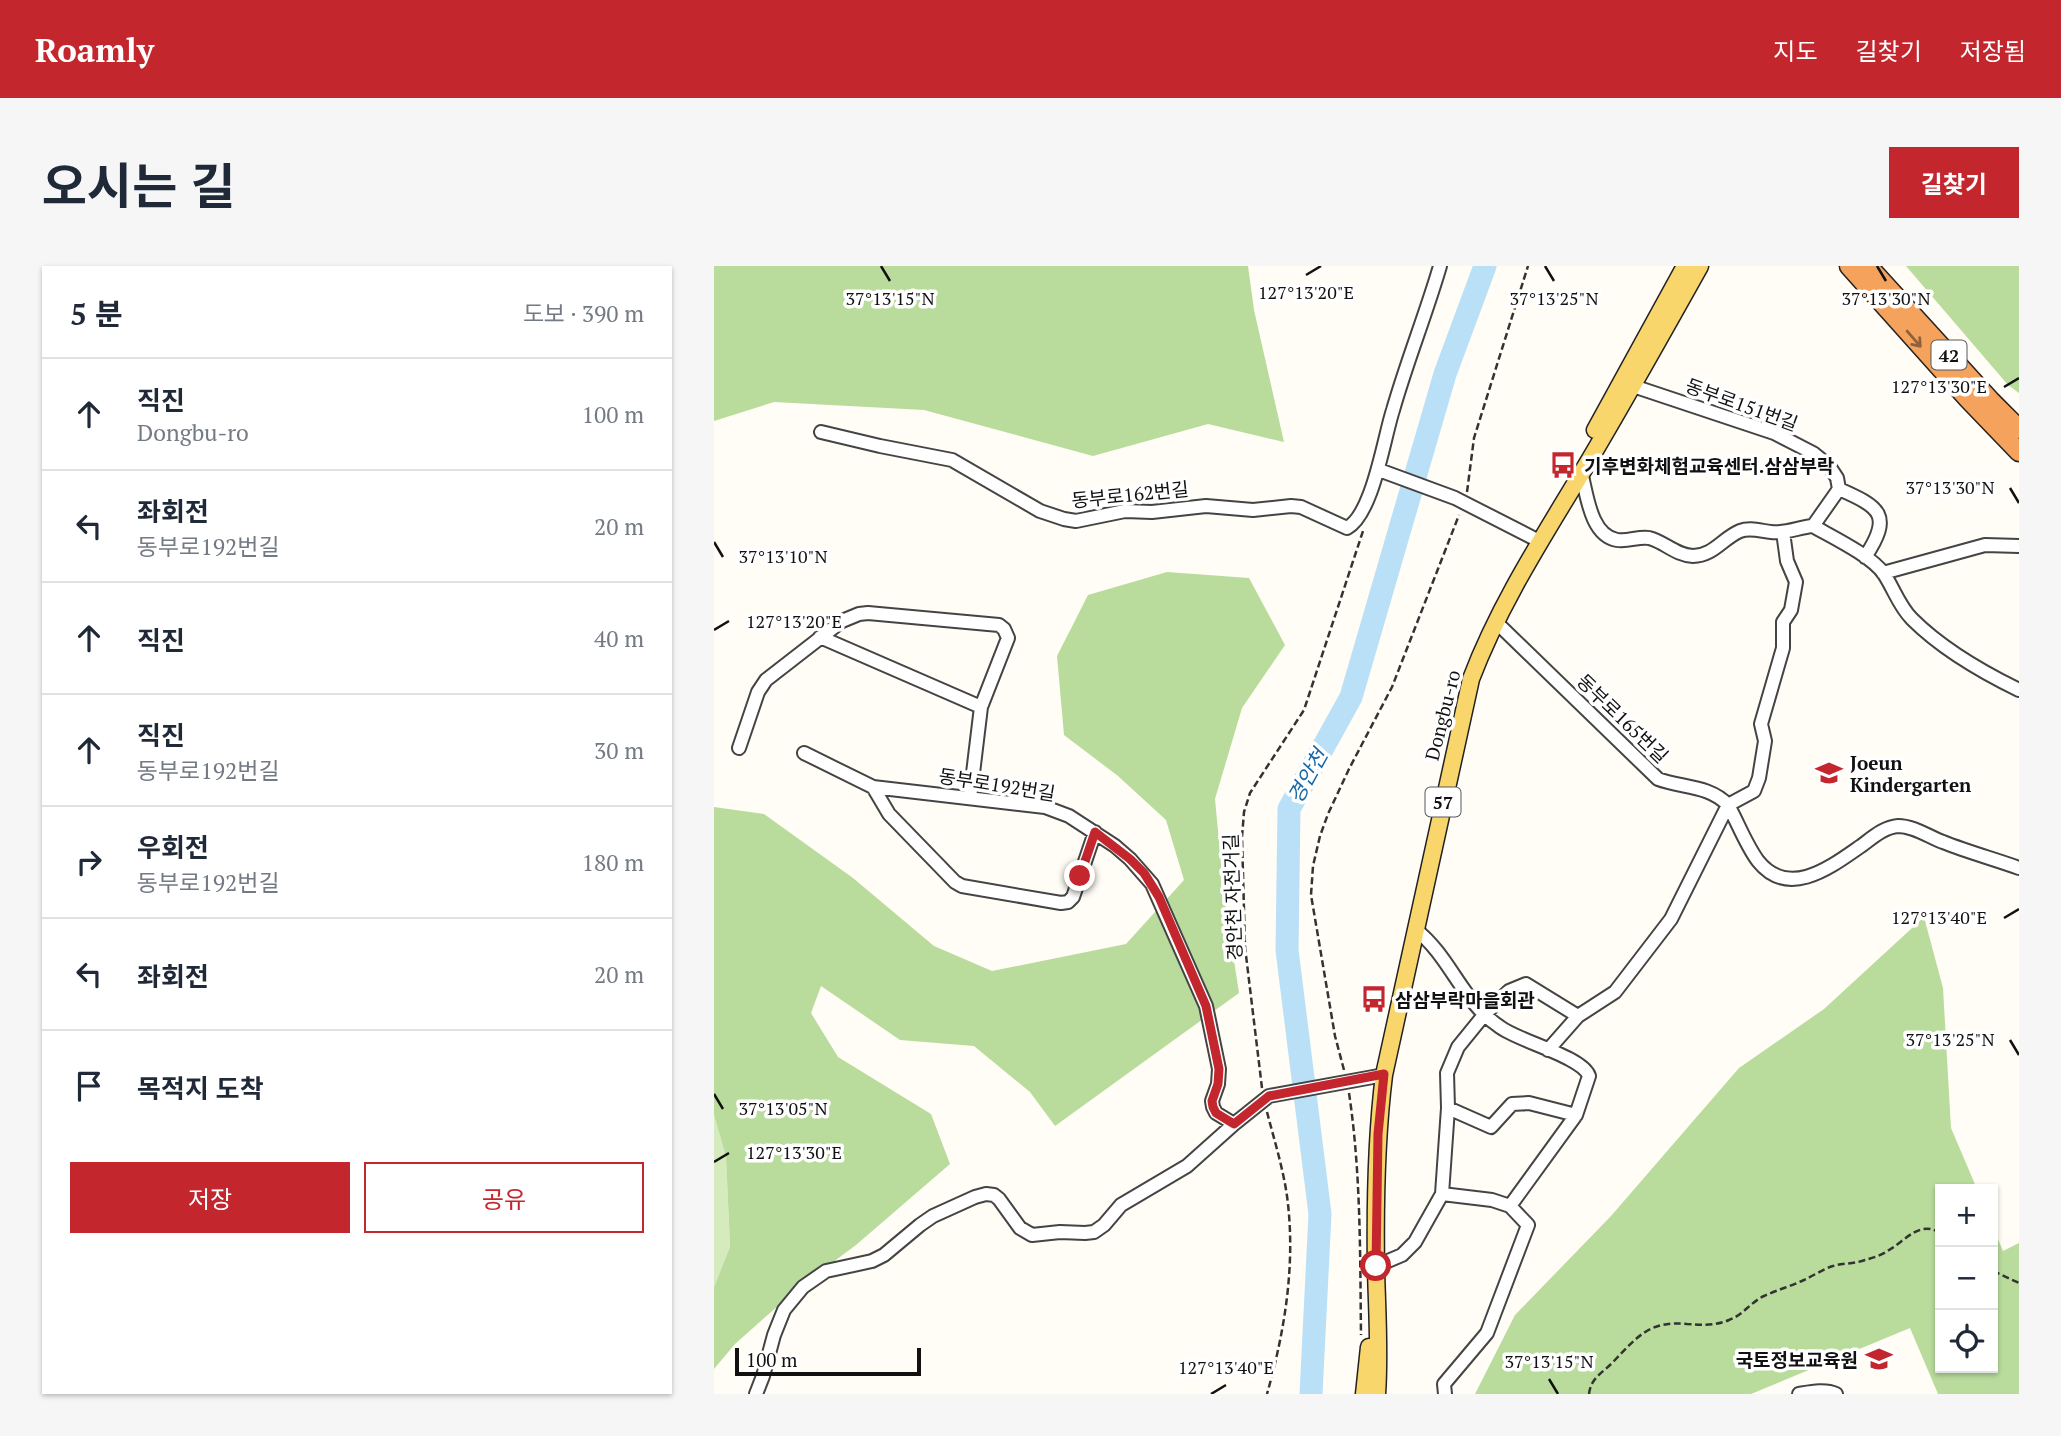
<!DOCTYPE html>
<html lang="ko">
<head>
<meta charset="utf-8">
<style>
	:root { --surface:#fff; --page:#f6f6f7; --text:#1f2937; --muted:#747a83; --line:#e0e1e3; --accent:#c4262e }
	body { margin:0; font-family:"PT Serif","Noto Sans KR",serif; background:var(--page); color:var(--text) }
	.controls { position:absolute; right:21px; bottom:21px; display:grid; overflow:hidden; border-radius:0px; box-shadow:0 2px 5px #0004 }
	.controls button { width:63px; height:63px; display:grid; place-items:center; padding:0; border:0; border-bottom:2px solid var(--line); background:var(--surface); color:var(--text); font:35px sans-serif }
	.scale { position:absolute; left:21px; bottom:18px; width:186px; box-sizing:border-box; padding-left:7px; border:4px solid #111; border-top:0; font-size:19px; line-height:24px; white-space:nowrap; color:#111; -webkit-text-stroke:5px #fff; paint-order:stroke }
	.stop { position:absolute; width:21px; height:21px; margin:-16px; border:5px solid #c4262e; border-radius:50%; background:#fff }
	.stop.end { background:#c4262e; border-color:#fff; box-shadow:0 2px 7px #0008 }
	.list { margin:0; padding:0; list-style:none }
	h2 { display:flex; justify-content:space-between; align-items:center; height:91px; margin:0; padding:0 28px; font-size:30px }
	h2 small { font-size:23px; font-weight:400; color:var(--muted) }
	.list li { display:grid; grid-template-columns:46px 1fr auto; gap:21px; align-items:center; box-sizing:border-box; height:112px; padding:0 28px; border-top:2px solid var(--line) }
	.list b { display:block; font-size:26px; white-space:nowrap }
	.list p { margin:0; font-size:23px; white-space:nowrap; color:var(--muted) }
	.list em { font-size:23px; font-style:normal; color:var(--muted) }
	.actions { display:flex; gap:14px; padding:21px 28px }
	.actions a { flex:1; padding:16px 0; border:2px solid var(--accent); border-radius:0px; text-align:center; font-size:24px; color:var(--accent) }
	.actions .main { background:var(--accent); color:#fff }
	.icon { flex:none; width:38px; height:38px; fill:none; stroke:currentColor; stroke-width:2; stroke-linecap:round; stroke-linejoin:round }
	.map { position:relative; flex:none; width:1305px; height:1128px; overflow:hidden; border-radius:0px }
	header { display:flex; align-items:center; gap:42px; box-sizing:border-box; height:98px; padding:0 35px; background:var(--accent); color:#fff }
	header strong { font-size:33px }
	nav { display:flex; gap:38px; margin-inline-start:auto; font-size:24px }
	.intro { display:flex; align-items:center; justify-content:space-between; box-sizing:border-box; height:168px; padding:0 42px }
	h1 { margin:0; font-size:49px }
	.button { padding:18px 32px; border-radius:0px; background:var(--accent); color:#fff; font-size:24px; font-weight:700 }
	main { display:flex; gap:42px; padding:0 42px }
	aside { flex:1; background:var(--surface); border-radius:0px; box-shadow:0 2px 5px #0004 }
	.map>svg:first-child { display:block }
	.green { fill:#d5ebbd }
	.forest { fill:#b9dc9c }
	.lines { fill:none; stroke-linecap:round; stroke-linejoin:round }
	.river { stroke:#b9e0f7; stroke-width:23 }
	.minor-casing { stroke:#444; stroke-width:16 }
	.major-casing { stroke:#222; stroke-width:19 }
	.highway-casing { stroke:#222; stroke-width:21 }
	.path { stroke:#333; stroke-width:2.5; stroke-dasharray:7 3.5; stroke-linecap:butt }
	.minor { stroke:#fff; stroke-width:12 }
	.major { stroke:#f9d66b; stroke-width:16 }
	.highway { stroke:#f5a25d; stroke-width:18 }
	.oneway { stroke:#8e613b }
	.route { stroke:#c4262e; stroke-width:9 }
	.ticks { fill:none; stroke:#111; stroke-width:2.5 }
	.labels { text-anchor:middle; dominant-baseline:central; stroke-width:7; stroke-linejoin:round; paint-order:stroke }
	.shield { fill:#fff; stroke:#585858; stroke-width:2 }
	.shield-label { font-size:18px; font-weight:bold; fill:#111 }
	.street-label { font-size:19px; fill:#111; stroke:#fff }
	.poi-label { font-size:19px; font-weight:bold; fill:#111; stroke:#fff; text-anchor:start }
	.water-label { font-size:21px; font-style:italic; fill:#1768a6; stroke:#fff }
	.ticks-label { font-size:18px; text-anchor:middle; fill:#111; stroke:#fff; stroke-width:7; stroke-linejoin:round; paint-order:stroke }
</style>
</head>
<body>
<header>
<strong>Roamly</strong>
<nav><a>지도</a><a>길찾기</a><a>저장됨</a></nav>
</header>
<div class="intro"><h1>오시는 길</h1><a class="button">길찾기</a></div>
<main>
<aside>
<h2>5 분<small>도보 · 390 m</small></h2>
<ul class="list">
<li><svg class="icon" aria-label="ahead" viewBox="0 0 24 24"><path d="M12 20V5M6 11l6-6 6 6"/></svg><div><b>직진</b><p>Dongbu-ro</p></div><em>100 m</em></li>
<li><svg class="icon" aria-label="left" viewBox="0 0 24 24"><path d="M17 20v-9H6M10 6l-5 5 5 5"/></svg><div><b>좌회전</b><p>동부로192번길</p></div><em>20 m</em></li>
<li><svg class="icon" aria-label="ahead" viewBox="0 0 24 24"><path d="M12 20V5M6 11l6-6 6 6"/></svg><div><b>직진</b></div><em>40 m</em></li>
<li><svg class="icon" aria-label="ahead" viewBox="0 0 24 24"><path d="M12 20V5M6 11l6-6 6 6"/></svg><div><b>직진</b><p>동부로192번길</p></div><em>30 m</em></li>
<li><svg class="icon" aria-label="right" viewBox="0 0 24 24"><path d="M7 20v-9h11M14 6l5 5-5 5"/></svg><div><b>우회전</b><p>동부로192번길</p></div><em>180 m</em></li>
<li><svg class="icon" aria-label="left" viewBox="0 0 24 24"><path d="M17 20v-9H6M10 6l-5 5 5 5"/></svg><div><b>좌회전</b></div><em>20 m</em></li>
<li><svg class="icon" aria-label="arrive" viewBox="0 0 24 24"><path d="M6 21V4h12l-3 4 3 4H6"/></svg><div><b>목적지 도착</b></div></li>
</ul>
<div class="actions"><a class="main">저장</a><a>공유</a></div>
</aside>
<div class="map">
<svg width="1305" height="1128" viewBox="0 0 1305 1128">
	<rect width="100%" height="100%" fill="#fffdf5"/>
	<path class="green" d="M0 849 12 891 16 982 0 1021Z"/>
	<path class="forest" d="M0 0H534L540 44 570 176 494 158 379 190 210 144 60 136 0 155Z
		M1192 0H1305V127L1294 119Z
		M453 306 535 312 571 379 528 442 501 533 510 629 525 727 341 860 316 826 260 780 186 774 107 720 97 747 124 791 217 848 236 898 142 979 83 1023 21 1078 0 1103V1021L16 981 12 891 0 849V541L50 548 139 612 220 680 278 705 412 678 470 614 452 554 404 510 350 469 343 390 374 329Z
		M1210 651 1229 722 1237 862 1263 923H1226V1102H1279V961L1289 985 1305 977V1128H1224L1196 1062 1037 1128H761L801 1049 897 950 1025 802 1110 743Z"/>
	<g class="lines">
		<path class="river" d="M597 1128 606 948 573 684 575 543 637 431 731 108 771 0"/>
		<defs>
			<path id="minor" d="M919 120 1060 167 1099 187 1115 200 1123 212 1125 223 1099 260C1118 271 1158 290 1170 308 1180 323 1185 340 1198 353 1228 383 1268 406 1305 424
				M107 166 166 180 238 194 326 245 350 253 362 255 411 245 438 246 492 240 539 244 577 240 587 241 633 262C659 248 670 171 679 144 693 95 712 48 726 0
				M665 204 741 232 827 276
				M867 206C873 228 876 269 903 274 914 276 925 270 935 272 951 276 961 289 979 290 999 290 1009 272 1026 265 1036 261 1047 265 1057 266 1072 268 1085 261 1099 260
				M1125 223C1166 241 1179 249 1151 291
				M1169 307 1271 279 1305 280
				M782 356 944 513C968 522 995 519 1014 539 1024 557 1032 579 1044 595 1075 634 1118 600 1147 580 1158 572 1170 561 1184 560 1200 560 1215 571 1229 576 1254 586 1280 593 1305 602
				M106 371 267 441
				M25 482 44 426 52 414 128 355 145 348 154 347 285 359 290 363 294 372 267 441 256 532
				M90 487 159 521 331 541 355 550 401 580 416 593 438 618 492 740 505 803 504 818 498 835 499 841 502 847 520 858 555 830 670 809
				M159 521 175 548 241 616 248 620 347 637 354 636 359 631 381 566
				M834 784 864 750 901 726 957 653 1014 539 1040 525 1045 512 1051 475 1047 458 1069 382V356L1077 344 1082 316 1073 295 1069 266
				M734 842 777 861 798 838 815 837 862 849
				M728 928 734 842 733 807 744 781 770 749 795 725 812 718 864 750
				M662 1000 688 989 701 976 728 928 778 934 796 940 862 849 875 810C869 791 804 775 786 761 747 735 737 691 701 663
				M42 1128 49 1110 60 1069 70 1044 89 1021 112 1005 158 995 170 989 206 959 219 950 261 931 272 928 280 929 285 933 306 962 318 969 346 966 371 967 380 966 390 959 407 939 473 900 520 858
				M731 1128 730 1118 773 1067 814 959 796 940
				M1085 1128C1097 1126 1111 1123 1122 1128"/>
			<path id="major" d="M881 164 971 0
				M650 1128 655 1081
				M663 1128C666 1086 663 1045 662 1003 661 938 662 873 670 809L757 413C785 339 829 271 870 203 910 136 948 68 986 0"/>
			<path id="highway" d="M1135 0 1254 133 1305 186
				M1154 0 1277 135 1305 163"/>
		</defs>
		<use href="#minor" class="minor-casing"/>
		<use href="#major" class="major-casing"/>
		<use href="#highway" class="highway-casing"/>
		<path class="path" d="M753 226 760 172 814 0
			M630 804 621 770 597 629 599 600 606 570 614 548 635 503 678 421 745 249
			M548 822 531 681 528 571 530 546 536 527 590 444 649 265
			M635 827C647 907 646 988 647 1069
			M553 846C560 873 569 902 573 930 582 997 571 1064 553 1128
			M1279 1005 1305 1017
			M875 1128C877 1111 889 1107 900 1095 923 1071 936 1054 973 1058 988 1059 1001 1060 1015 1054 1029 1049 1037 1036 1050 1030 1063 1024 1077 1020 1090 1014 1099 1010 1109 1003 1119 1000 1129 997 1140 998 1151 994 1159 992 1168 989 1175 984 1192 974 1206 954 1226 967"/>
		<use href="#minor" class="minor"/>
		<use href="#major" class="major"/>
		<use href="#highway" class="highway"/>
	</g>
	<defs><path id="oneway-shaft" d="M-6 0H5M1.5-3L5.5 0L1.5 3" fill="none" stroke-width="1.6" stroke-linecap="round" stroke-linejoin="round" transform="scale(1.75)"/></defs>
	<use class="oneway" href="#oneway-shaft" transform="translate(1200 73) rotate(49)"/>
	<g class="lines">
		<path class="route" d="M366 610 381 566 416 593 430 607 445 631 492 740 505 803 504 818 498 835 499 841 502 847 520 858 555 830 670 808 664 868 662 1000"/>
	</g>
	<path class="ticks" d="M167 0 176 15M831 0 840 15M1163 0 1172 15M592 9 607 0M1290 121 1305 112M1296 222 1305 237M0 276 9 291M0 364 15 355M1290 652 1305 643M1296 774 1305 789M0 828 9 843M0 896 15 887M835 1113 844 1128M497 1128 512 1119"/>
	<defs>
		<symbol id="bus-bare" viewBox="-9 -9 18 18"><path d="M-5-6H5V4H4V6H2V4H-2V6H-4V4H-5ZM-3.5-4V0h7V-4ZM-3.5 1.2v1.5H-2V1.2ZM2 1.2v1.5H3.5V1.2Z" fill="#c4262e" stroke="#fff" stroke-width="2.5" paint-order="stroke"/></symbol>
		<symbol id="school-bare" viewBox="-9 -9 18 18"><path d="M0-5L7-2L0 1L-7-2ZM-4 1L0 2.5L4 1V4Q0 6-4 4Z" fill="#c4262e" stroke="#fff" stroke-width="2.5" paint-order="stroke"/></symbol>
	</defs>
	<g fill-rule="evenodd">
		<use href="#bus-bare" x="830" y="180" width="38" height="38"/>
		<use href="#school-bare" x="1096" y="488" width="38" height="38"/>
		<use href="#bus-bare" x="641" y="714" width="38" height="38"/>
		<use href="#school-bare" x="1146" y="1074" width="38" height="38"/>
	</g>
	<g class="labels">
		<g class="shield">
			<rect x="1217.5" y="74.5" width="35" height="29" rx="5"/>
			<rect x="711.5" y="521.5" width="35" height="29" rx="5"/>
		</g>
		<g class="shield-label">
			<text x="1235" y="89">42</text>
			<text x="729" y="536">57</text>
		</g>
		<g class="street-label">
			<text transform="translate(1028 138) rotate(20)">동부로151번길</text>
			<text transform="translate(416 228) rotate(-6)">동부로162번길</text>
			<text transform="translate(728 449) rotate(-76)">Dongbu-ro</text>
			<text transform="translate(909 452) rotate(44)">동부로165번길</text>
			<text transform="translate(283 518) rotate(9)">동부로192번길</text>
			<text transform="translate(518 631) rotate(-92)">경안천 자전거길</text>
		</g>
		<g class="poi-label">
			<text x="870" y="199">기후변화체험교육센터.삼삼부락</text>
			<text x="1136" y="496">Joeun<tspan x="1136" dy="22">Kindergarten</tspan></text>
			<text x="681" y="733">삼삼부락마을회관</text>
			<text x="1144" y="1093" text-anchor="end">국토정보교육원</text>
		</g>
		<g class="water-label">
			<text transform="translate(593 510) rotate(-61)">경안천</text>
		</g>
	</g>
	<g class="ticks-label">
		<text x="592" y="33">127°13'20"E</text>
		<text x="1172" y="39">37°13'30"N</text>
		<text x="176" y="39">37°13'15"N</text>
		<text x="840" y="39">37°13'25"N</text>
		<text x="1225" y="127">127°13'30"E</text>
		<text x="1236" y="228">37°13'30"N</text>
		<text x="69" y="297">37°13'10"N</text>
		<text x="80" y="362">127°13'20"E</text>
		<text x="1225" y="658">127°13'40"E</text>
		<text x="1236" y="780">37°13'25"N</text>
		<text x="69" y="849">37°13'05"N</text>
		<text x="80" y="893">127°13'30"E</text>
		<text x="835" y="1102">37°13'15"N</text>
		<text x="512" y="1108">127°13'40"E</text>
	</g>
</svg>
<div class="controls">
<button>+</button>
<button>−</button>
<button><svg class="icon" aria-label="locate" viewBox="0 0 24 24"><circle cx="12" cy="12" r="6"/><path d="M12 2v4M12 18v4M2 12h4M18 12h4"/></svg></button>
</div>
<div class="scale">100 m</div>
<div class="stop" style="left:662px;top:1000px"></div>
<div class="stop end" style="left:366px;top:610px"></div>
</div>
</main>
</body>
</html>
